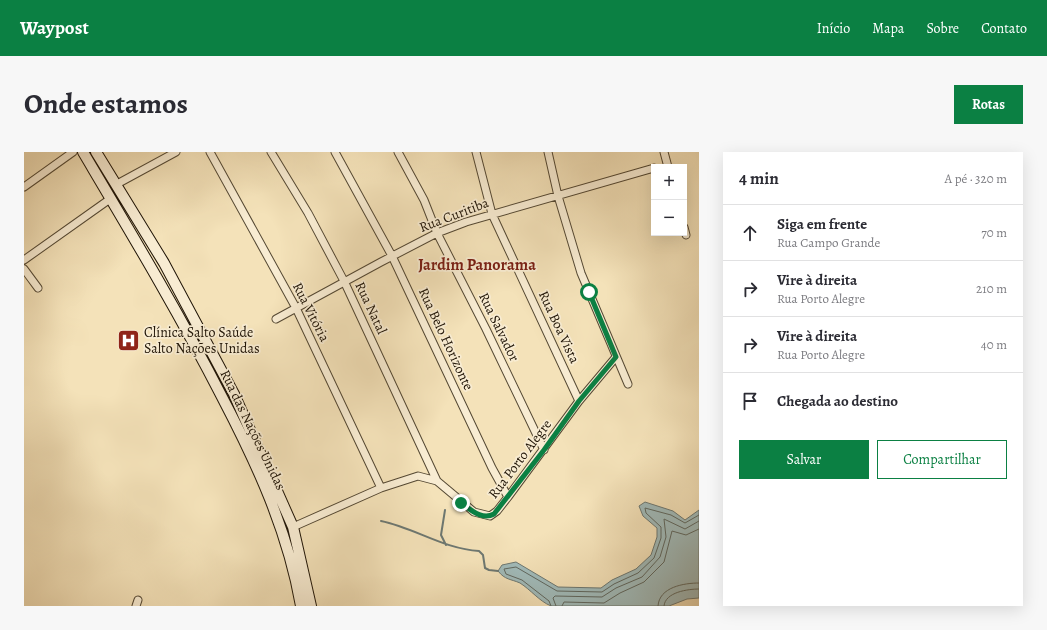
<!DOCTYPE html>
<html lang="pt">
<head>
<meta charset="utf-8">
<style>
	:root { --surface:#fff; --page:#f7f7f7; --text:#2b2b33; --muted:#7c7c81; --line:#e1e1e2; --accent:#0b8043 }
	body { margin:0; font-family:Alegreya,serif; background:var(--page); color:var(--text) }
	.controls { position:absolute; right:12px; top:12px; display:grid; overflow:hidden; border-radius:0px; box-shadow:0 4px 16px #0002 }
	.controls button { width:36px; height:36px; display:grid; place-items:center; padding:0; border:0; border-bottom:1px solid var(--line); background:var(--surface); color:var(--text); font:20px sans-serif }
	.stop { position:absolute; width:12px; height:12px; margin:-9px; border:3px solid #0b8043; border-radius:50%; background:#fff }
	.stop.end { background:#0b8043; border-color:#fff; box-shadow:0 1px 4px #0008 }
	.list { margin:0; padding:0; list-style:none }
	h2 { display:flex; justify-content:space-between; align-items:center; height:52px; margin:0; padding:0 16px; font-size:17px }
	h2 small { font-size:13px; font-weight:400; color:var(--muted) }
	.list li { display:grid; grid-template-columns:26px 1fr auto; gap:12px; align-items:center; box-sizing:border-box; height:56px; padding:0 16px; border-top:1px solid var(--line) }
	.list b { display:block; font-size:15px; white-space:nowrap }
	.list p { margin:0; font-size:13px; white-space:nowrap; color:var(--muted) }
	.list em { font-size:13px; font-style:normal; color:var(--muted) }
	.actions { display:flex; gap:8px; padding:12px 16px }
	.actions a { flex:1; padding:9px 0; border:1px solid var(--accent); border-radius:0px; text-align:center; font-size:14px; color:var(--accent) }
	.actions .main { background:var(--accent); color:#fff }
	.icon { flex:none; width:22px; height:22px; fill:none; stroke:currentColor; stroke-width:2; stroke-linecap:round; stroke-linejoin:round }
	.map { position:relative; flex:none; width:675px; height:454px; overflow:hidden; border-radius:0px }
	header { display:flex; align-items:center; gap:24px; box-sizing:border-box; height:56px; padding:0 20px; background:var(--accent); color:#fff }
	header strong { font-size:19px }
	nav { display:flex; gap:22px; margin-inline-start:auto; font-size:14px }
	.intro { display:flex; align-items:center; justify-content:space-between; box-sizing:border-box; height:96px; padding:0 24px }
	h1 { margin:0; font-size:28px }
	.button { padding:10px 18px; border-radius:0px; background:var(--accent); color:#fff; font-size:14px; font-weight:700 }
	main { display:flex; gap:24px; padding:0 24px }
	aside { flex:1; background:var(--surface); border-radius:0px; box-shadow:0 4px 16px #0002 }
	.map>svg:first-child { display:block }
	.water { fill:#a1bbba; stroke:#6d7872 }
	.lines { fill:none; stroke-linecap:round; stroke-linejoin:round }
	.shore { stroke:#606860; stroke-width:1 }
	.stream { stroke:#6d7872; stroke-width:2 }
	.street-casing { stroke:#544833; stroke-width:9 }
	.secondary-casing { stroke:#1f1406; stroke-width:12 }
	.street { stroke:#f8ecd2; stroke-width:7 }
	.secondary { stroke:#f8ecd2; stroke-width:10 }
	.route { stroke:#0b8043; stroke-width:5 }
	.labels { text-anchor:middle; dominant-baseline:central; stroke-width:3.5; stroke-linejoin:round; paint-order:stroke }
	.street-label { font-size:14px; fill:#1f1406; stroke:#f8ecd2 }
	.poi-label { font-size:14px; fill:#1f1406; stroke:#f8ecd2; text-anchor:start }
	.quarter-label { font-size:16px; font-weight:bold; fill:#7a1f14; stroke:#f8ecd2 }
</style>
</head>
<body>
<header>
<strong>Waypost</strong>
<nav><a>Início</a><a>Mapa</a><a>Sobre</a><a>Contato</a></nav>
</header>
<div class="intro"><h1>Onde estamos</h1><a class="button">Rotas</a></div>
<main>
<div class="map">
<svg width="675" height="454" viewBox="0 0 675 454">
	<rect width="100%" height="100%" fill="#f4e2b9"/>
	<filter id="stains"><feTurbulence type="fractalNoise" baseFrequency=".005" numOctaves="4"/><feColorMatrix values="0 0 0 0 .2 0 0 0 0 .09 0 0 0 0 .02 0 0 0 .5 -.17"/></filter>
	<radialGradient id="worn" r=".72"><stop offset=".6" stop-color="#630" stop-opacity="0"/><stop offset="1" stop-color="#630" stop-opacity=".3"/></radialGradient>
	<path class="water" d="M621 350 649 359 661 368 675 358V446L663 447 645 454H527C515 449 507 438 496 431 487 427 481 428 474 419L478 413 492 410 534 435 577 436 588 428 612 417 627 403 633 385V376L619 364 615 354Z"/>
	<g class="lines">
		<path class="shore" d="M527 454 525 449 498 428 482 422 480 417 492 415 533 439 578 440 590 432 614 421 630 406 637 386V375L622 361 621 356 647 363 661 371 675 363
			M532 454 529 446 531 444 578 445 592 436 618 425 636 405 642 385 640 367 661 377 675 369
			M538 454 540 450 580 451 596 441 620 430 640 410 648 379 662 383 675 377
			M634 454C635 435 660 431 675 431
			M640 454C641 440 664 437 675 437"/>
		<path class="stream" d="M421 358 417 383 422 393
			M357 369C391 376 420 397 455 399L459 403 461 416 465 418 474 419"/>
		<defs>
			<path id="street" d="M186 0 272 156 357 336
				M247 0 284 61 320 129 413 329
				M311 0 368 104 468 316 484 345
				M374 0 400 48 413 81 462 177 520 298
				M452 0 468 62 555 249
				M524 0 534 44 557 121 604 232
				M640 0 644 15
				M93 32 152 0
				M0 35 49 0
				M660 75 662 83
				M0 108 86 47
				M0 117 14 136
				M252 167 357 110 413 81 442 70 630 16
				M269 375 357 336 394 324 413 329 450 360 466 364 473 359 484 345 555 249 592 205
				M112 454 114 448"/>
			<path id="secondary" d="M59 0C107 81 155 161 198 245 233 312 264 379 277 454
				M72 0 140 111 210 242 269 375 287 454"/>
		</defs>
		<use href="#street" class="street-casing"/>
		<use href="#secondary" class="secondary-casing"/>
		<use href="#street" class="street"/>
		<use href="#secondary" class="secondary"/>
	</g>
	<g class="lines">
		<path class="route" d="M437 351C446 357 458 369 470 362L520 298 555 249 592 205 565 140"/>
	</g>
	<defs>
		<symbol id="hospital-square" viewBox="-11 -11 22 22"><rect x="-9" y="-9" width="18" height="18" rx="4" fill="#8f2418" stroke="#f8ecd2"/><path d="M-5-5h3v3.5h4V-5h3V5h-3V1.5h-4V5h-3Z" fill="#fff"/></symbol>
	</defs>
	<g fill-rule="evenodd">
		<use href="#hospital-square" x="92" y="176" width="25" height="25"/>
	</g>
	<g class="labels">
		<g class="street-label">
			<text transform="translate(430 63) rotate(-21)">Rua Curitiba</text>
			<text transform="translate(347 156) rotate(65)">Rua Natal</text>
			<text transform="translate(287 160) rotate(63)">Rua Vitória</text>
			<text transform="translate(475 175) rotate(64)">Rua Salvador</text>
			<text transform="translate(535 175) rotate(65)">Rua Boa Vista</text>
			<text transform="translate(422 187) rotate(65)">Rua Belo Horizonte</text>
			<text transform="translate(229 278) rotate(64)">Rua das Nações Unidas</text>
			<text transform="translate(496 307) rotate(-53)">Rua Porto Alegre</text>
		</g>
		<g class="poi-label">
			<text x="120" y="180">Clínica Salto Saúde<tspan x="120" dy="16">Salto Nações Unidas</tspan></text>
		</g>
		<g class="quarter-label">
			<text x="453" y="113">Jardim Panorama</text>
		</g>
	</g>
	<rect width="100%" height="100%" filter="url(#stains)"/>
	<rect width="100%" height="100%" fill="url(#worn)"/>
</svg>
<div class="controls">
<button>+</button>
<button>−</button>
</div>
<div class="stop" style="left:565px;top:140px"></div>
<div class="stop end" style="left:437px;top:351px"></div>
</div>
<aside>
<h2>4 min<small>A pé · 320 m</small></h2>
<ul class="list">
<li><svg class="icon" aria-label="ahead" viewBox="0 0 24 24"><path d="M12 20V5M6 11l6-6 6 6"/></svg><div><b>Siga em frente</b><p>Rua Campo Grande</p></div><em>70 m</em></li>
<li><svg class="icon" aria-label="right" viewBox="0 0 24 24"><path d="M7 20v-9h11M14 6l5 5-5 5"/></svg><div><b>Vire à direita</b><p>Rua Porto Alegre</p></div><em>210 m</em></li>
<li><svg class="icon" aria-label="right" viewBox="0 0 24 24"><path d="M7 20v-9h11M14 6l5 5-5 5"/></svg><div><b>Vire à direita</b><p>Rua Porto Alegre</p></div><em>40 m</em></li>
<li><svg class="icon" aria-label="arrive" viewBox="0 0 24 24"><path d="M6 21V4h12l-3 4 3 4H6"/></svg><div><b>Chegada ao destino</b></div></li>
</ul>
<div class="actions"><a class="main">Salvar</a><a>Compartilhar</a></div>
</aside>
</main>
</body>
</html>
